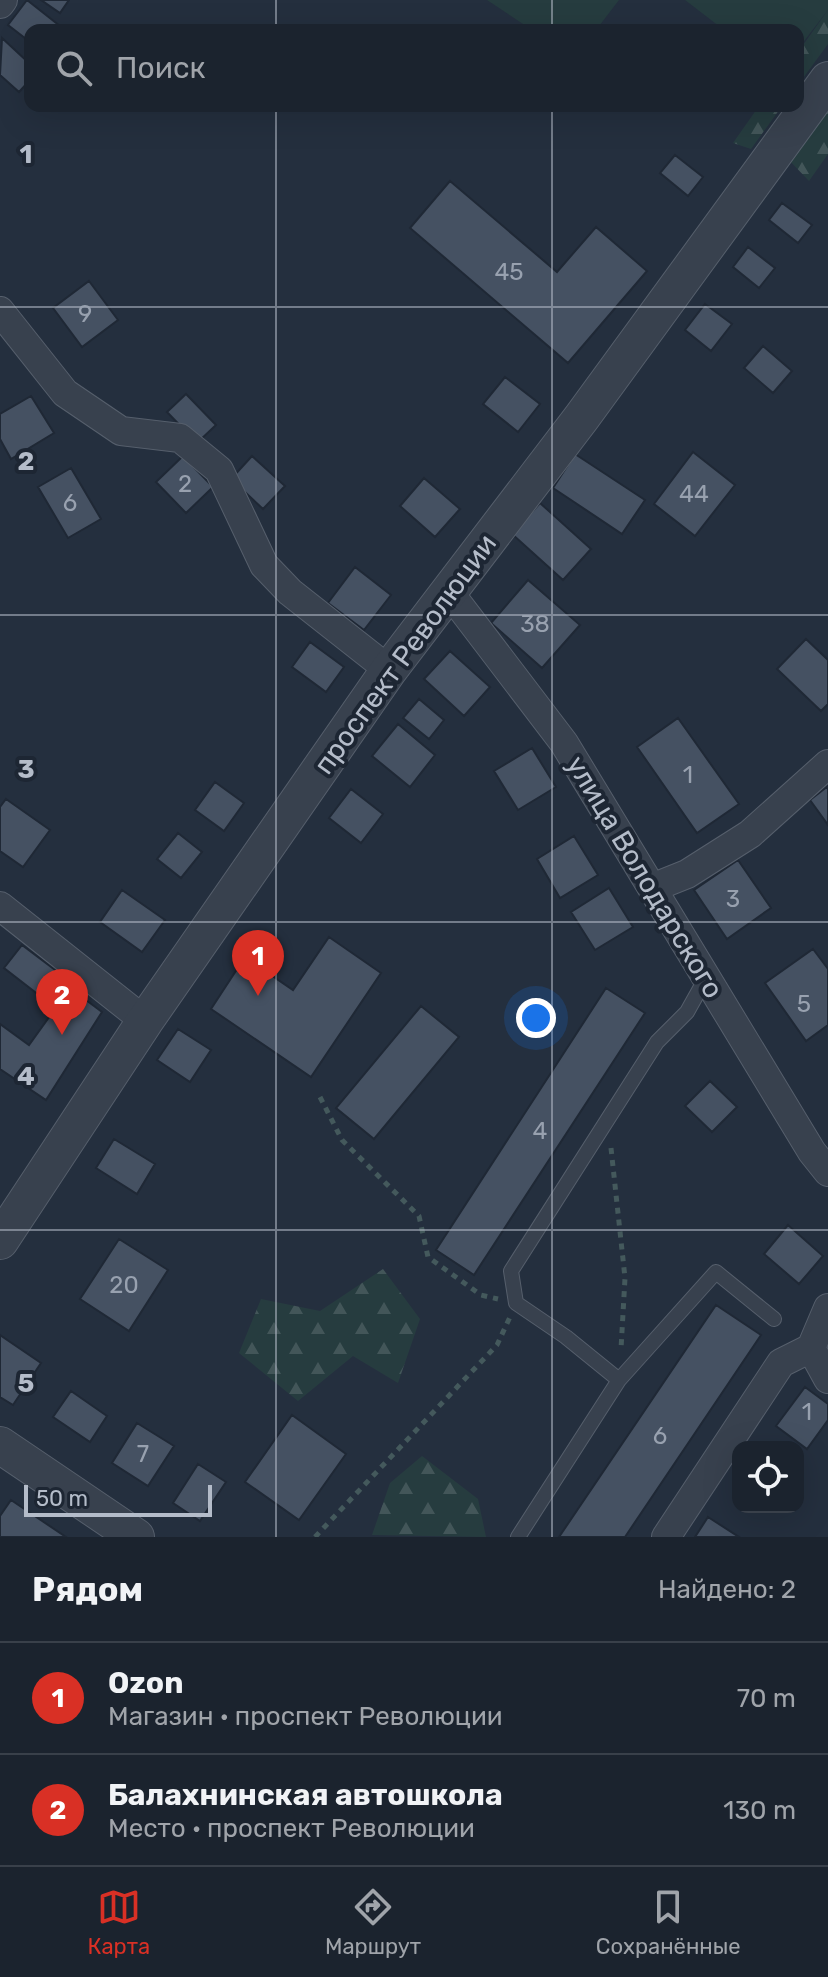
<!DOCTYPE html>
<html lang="ru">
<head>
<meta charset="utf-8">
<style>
	:root { --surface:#1b232e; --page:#242b36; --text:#f1f3f6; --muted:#a0a4aa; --line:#39404a; --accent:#d93025 }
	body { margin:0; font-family:Rubik,sans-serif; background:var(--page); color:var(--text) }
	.controls { position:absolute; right:24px; bottom:24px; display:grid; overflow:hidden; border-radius:16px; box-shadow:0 8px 32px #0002 }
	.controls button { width:72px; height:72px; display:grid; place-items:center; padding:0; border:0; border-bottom:2px solid var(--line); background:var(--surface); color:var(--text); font:40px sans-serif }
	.scale { position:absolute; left:24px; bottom:20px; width:188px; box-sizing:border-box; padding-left:8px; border:4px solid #b4bcc9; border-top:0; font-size:22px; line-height:28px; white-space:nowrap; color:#b4bcc9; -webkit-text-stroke:6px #1d2633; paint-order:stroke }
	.you { position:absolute; left:536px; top:1018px; width:28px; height:28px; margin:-20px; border:6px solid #fff; border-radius:50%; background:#1a73e8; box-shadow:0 0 0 12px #1a73e833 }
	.badge { display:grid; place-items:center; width:52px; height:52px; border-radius:50%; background:var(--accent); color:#fff; font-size:26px; font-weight:700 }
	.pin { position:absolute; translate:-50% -66px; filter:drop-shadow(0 2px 4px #0008) }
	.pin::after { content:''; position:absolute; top:42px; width:28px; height:24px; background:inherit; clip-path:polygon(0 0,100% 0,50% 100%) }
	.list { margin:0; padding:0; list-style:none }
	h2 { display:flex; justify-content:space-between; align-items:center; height:104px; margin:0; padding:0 32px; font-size:34px }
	h2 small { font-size:26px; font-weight:400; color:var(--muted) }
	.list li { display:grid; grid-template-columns:52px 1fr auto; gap:24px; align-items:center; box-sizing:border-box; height:112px; padding:0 32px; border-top:2px solid var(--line) }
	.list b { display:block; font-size:30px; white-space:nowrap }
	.list p { margin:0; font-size:26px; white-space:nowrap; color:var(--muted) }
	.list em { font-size:26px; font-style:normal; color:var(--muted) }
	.icon { flex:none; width:44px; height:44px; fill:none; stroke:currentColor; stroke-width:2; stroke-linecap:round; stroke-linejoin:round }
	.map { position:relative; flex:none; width:828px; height:1537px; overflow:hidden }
	.search { position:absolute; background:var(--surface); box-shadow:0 8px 32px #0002; left:24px; right:24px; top:24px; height:88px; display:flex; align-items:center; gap:20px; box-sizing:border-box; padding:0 28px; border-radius:16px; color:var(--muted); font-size:30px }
	.sheet { height:328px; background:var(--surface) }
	nav { display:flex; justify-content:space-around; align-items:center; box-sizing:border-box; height:112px; border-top:2px solid var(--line); background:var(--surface); font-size:22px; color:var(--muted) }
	nav a { display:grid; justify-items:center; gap:4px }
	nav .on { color:var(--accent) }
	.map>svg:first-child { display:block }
	.green { fill:#263c3f }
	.forest { fill:url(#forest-firs) }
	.building { fill:#455162; stroke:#1f2835; stroke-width:2 }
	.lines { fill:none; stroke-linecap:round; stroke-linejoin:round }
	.service-casing { stroke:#565f6c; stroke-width:16 }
	.minor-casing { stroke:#565f6c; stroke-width:30 }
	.tertiary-casing { stroke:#565f6c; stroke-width:38 }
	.path { stroke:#44595c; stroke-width:5; stroke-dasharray:6 6; stroke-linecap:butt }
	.service { stroke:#38414e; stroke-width:14 }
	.minor { stroke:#38414e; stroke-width:28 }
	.tertiary { stroke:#38414e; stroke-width:36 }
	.grid { fill:none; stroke:#b4bcc9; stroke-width:2; stroke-opacity:0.55 }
	.labels { text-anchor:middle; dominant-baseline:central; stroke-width:8; stroke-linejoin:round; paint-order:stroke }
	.number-label { font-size:24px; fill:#98a1af }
	.street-label { font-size:28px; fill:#b4bcc9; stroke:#1d2633 }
	.grid-label { font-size:26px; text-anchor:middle; font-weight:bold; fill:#b4bcc9; stroke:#1d2633; stroke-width:8; stroke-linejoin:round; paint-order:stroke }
</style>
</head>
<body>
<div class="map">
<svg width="828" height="1537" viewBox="0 0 828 1537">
	<defs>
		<pattern id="forest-firs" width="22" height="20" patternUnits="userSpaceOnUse" patternTransform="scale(2)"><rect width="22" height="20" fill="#263c3f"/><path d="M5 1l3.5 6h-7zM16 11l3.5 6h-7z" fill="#435659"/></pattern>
	</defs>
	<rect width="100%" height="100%" fill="#242f3e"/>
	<path class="green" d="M487 0H619L596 30H532Z
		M685 0H828V10L798 49V30H724Z"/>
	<path class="forest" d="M828 10V44L798 85V52Z
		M828 100V154L809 181 787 158Z
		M759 106H782L751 149 733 143Z
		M383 1269 420 1319 398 1383 353 1356 298 1401 239 1353 261 1299 320 1311Z
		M422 1456 478 1499 486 1537 372 1535 390 1483Z"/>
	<path class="building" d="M27 0 65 30H30V42L8 25Z
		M41 0H69L60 13Z
		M2 38 30 64V80L19 92 0 75Z
		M675 155 703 177 688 196 660 173Z
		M450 181 557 272 596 227 647 271 568 363 410 228Z
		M782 203 812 225 798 243 769 220Z
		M748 247 775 268 759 288 733 267Z
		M89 281 118 320 82 347 53 308Z
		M705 304 732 324 711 351 685 330Z
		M763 346 792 371 773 393 744 368Z
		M505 377 540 404 518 432 483 404Z
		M186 394 216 425 197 443 167 412Z
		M31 396 54 433 11 459 0 439V414Z
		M693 452 735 485 695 536 654 504Z
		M575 454 645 500 622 534 553 488Z
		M183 456 213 487 186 513 156 482Z
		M252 456 285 486 263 509 231 479Z
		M71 468 101 519 68 538 38 487Z
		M424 478 460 509 435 537 400 506Z
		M540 503 591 549 563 580 512 534Z
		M355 567 391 595 364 630 328 603Z
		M528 580 580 625 542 668 491 623Z
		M806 639 828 660V704L821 711 777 669Z
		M310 642 344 667 326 692 292 667Z
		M450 651 490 687 464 716 424 679Z
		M419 699 444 720 429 739 403 718Z
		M678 718 739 804 697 833 637 747Z
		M398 724 435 755 410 787 372 756Z
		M532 748 556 787 518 810 494 771Z
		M215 782 244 803 224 831 195 810Z
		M828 786V825L810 800Z
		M351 789 383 814 361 843 329 818Z
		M6 799 50 830 23 867 0 851V807Z
		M178 833 202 852 181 878 157 859Z
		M574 836 598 875 560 898 537 859Z
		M738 860 771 908 727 939 694 890Z
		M609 888 633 927 595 950 571 912Z
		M122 890 165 920 142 952 100 922Z
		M329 937 381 973 311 1077 211 1009 245 957 293 990Z
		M22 945 71 982 53 1006 4 968Z
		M813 949 828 969V1025L806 1041 765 983Z
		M70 988 102 1012 46 1100 0 1069V1024L29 1045Z
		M606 988 645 1013 474 1275 436 1250Z
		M421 1006 459 1037 374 1139 336 1108Z
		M178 1029 211 1050 190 1082 157 1060Z
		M710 1081 737 1107 712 1132 685 1106Z
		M114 1139 155 1164 137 1194 96 1168Z
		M788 1225 823 1256 799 1284 764 1254Z
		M119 1239 168 1270 129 1331 80 1299Z
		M716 1305 761 1335 625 1537H559Z
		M0 1335 41 1363 13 1405 0 1397Z
		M805 1387 828 1404V1420L807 1449 776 1426Z
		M71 1391 107 1416 90 1442 53 1417Z
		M292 1415 346 1454 299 1520 245 1482Z
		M137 1423 174 1446 148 1486 112 1463Z
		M198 1464 226 1482 200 1521 173 1503Z
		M11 1500 66 1537H0V1516Z
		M708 1517 739 1537H695Z"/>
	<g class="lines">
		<defs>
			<path id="service" d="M619 1380 716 1272 774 1319
				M518 1537 619 1380 566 1337 516 1303 511 1271 657 1042 687 1012 706 978"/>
			<path id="minor" d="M0 4 3 0
				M0 311 65 393 121 431 180 438 219 470 264 565 290 592 389 670
				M449 592 564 743 812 1152 828 1172
				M652 888 687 874 750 834 828 764
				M0 906 145 1021
				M828 1308 811 1348 828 1379
				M666 1537 781 1363 811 1348"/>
			<path id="tertiary" d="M0 1241 145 1021 389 670 582 417 828 80
				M0 1445 136 1537"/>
		</defs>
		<use href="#service" class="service-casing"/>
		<use href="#minor" class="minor-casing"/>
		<use href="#tertiary" class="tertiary-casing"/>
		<path class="path" d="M320 1097 342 1140 419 1216 428 1257 481 1295 498 1299
			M611 1148 625 1278 621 1349
			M315 1537 497 1345 510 1317"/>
		<use href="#service" class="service"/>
		<use href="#minor" class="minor"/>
		<use href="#tertiary" class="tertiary"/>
	</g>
	<path class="grid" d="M276 0V30M552 0V30M276 106V1537M552 106V1537M0 307H828M0 615H828M0 922H828M0 1230H828"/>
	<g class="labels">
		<g class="number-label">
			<text x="509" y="272">45</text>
			<text x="85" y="314">9</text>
			<text x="185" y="484">2</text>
			<text x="694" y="494">44</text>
			<text x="70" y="503">6</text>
			<text x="535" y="624">38</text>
			<text x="688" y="775">1</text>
			<text x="733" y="899">3</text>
			<text x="804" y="1004">5</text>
			<text x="540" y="1131">4</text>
			<text x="124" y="1285">20</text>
			<text x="807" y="1412">1</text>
			<text x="660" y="1436">6</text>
			<text x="143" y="1454">7</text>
		</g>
		<g class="street-label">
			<text transform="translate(405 654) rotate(-54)">проспект Революции</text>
			<text transform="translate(645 877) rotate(59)">улица Володарского</text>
		</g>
	</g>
	<g class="grid-label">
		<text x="26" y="163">1</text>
		<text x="26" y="470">2</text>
		<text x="26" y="778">3</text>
		<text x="26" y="1085">4</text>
		<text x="26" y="1392">5</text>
	</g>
</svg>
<div class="controls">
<button><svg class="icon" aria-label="locate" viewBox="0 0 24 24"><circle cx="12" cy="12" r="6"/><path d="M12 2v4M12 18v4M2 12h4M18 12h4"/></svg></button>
</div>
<div class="scale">50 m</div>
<div class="you"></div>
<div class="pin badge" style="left:258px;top:996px">1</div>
<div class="pin badge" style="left:62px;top:1035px">2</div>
<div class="search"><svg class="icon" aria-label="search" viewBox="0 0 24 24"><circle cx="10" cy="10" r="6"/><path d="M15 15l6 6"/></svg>Поиск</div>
</div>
<section class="sheet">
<h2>Рядом<small>Найдено: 2</small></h2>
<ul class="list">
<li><span class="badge">1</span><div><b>Ozon</b><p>Магазин · проспект Революции</p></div><em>70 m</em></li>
<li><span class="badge">2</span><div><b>Балахнинская автошкола</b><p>Место · проспект Революции</p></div><em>130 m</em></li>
</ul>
</section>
<nav>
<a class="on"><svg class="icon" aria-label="map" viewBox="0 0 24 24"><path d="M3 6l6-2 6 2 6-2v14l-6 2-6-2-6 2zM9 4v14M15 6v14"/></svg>Карта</a>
<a><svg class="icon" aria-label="directions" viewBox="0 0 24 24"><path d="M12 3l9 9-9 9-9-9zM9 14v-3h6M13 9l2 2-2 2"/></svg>Маршрут</a>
<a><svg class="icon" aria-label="saved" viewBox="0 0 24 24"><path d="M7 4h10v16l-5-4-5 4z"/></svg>Сохранённые</a>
</nav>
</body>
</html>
